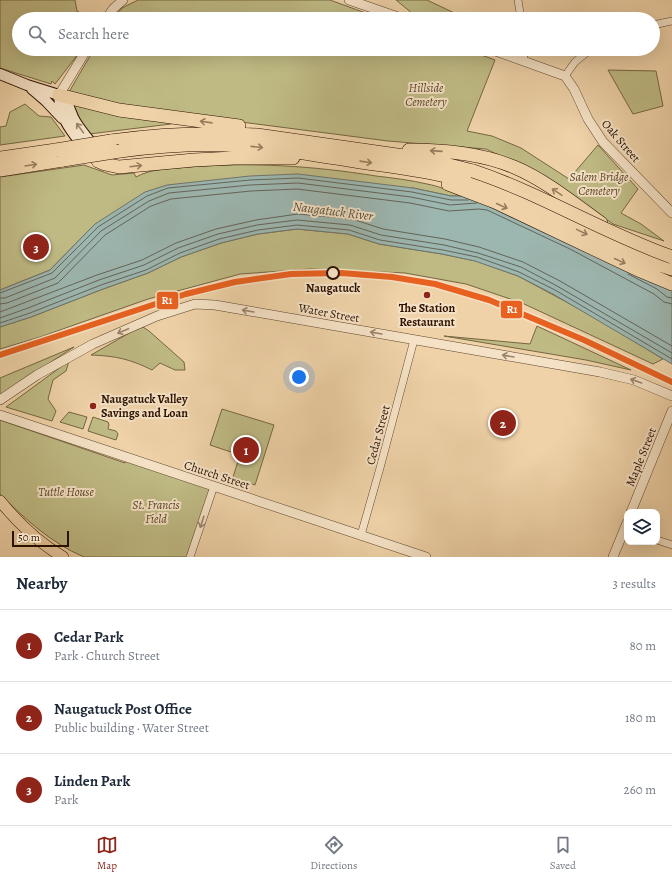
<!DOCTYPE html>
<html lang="en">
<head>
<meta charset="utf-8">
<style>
	:root { --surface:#fff; --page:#f2f2f3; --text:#1f2937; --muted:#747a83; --line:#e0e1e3; --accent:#8f2418 }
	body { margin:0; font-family:Alegreya,serif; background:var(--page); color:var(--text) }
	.controls { position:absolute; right:12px; bottom:12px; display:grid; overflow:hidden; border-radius:8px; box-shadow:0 4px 16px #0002 }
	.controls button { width:36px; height:36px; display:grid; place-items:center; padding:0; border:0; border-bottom:1px solid var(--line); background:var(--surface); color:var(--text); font:20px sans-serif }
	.scale { position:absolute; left:12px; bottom:10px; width:57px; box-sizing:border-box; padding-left:4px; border:2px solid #2c1200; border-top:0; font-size:11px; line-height:14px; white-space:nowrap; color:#2c1200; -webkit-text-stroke:3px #f5e2c6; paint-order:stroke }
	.you { position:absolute; left:299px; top:377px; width:14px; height:14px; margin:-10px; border:3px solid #fff; border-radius:50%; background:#1a73e8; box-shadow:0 0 0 6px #1a73e833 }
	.badge { display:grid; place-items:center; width:26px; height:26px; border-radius:50%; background:var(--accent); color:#fff; font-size:13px; font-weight:700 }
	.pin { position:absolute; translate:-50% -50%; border:2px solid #fff; box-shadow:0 1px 4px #0006 }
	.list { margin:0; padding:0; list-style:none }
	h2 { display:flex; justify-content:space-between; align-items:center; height:52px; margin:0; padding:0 16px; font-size:17px }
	h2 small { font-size:13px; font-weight:400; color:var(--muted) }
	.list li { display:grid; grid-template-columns:26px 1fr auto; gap:12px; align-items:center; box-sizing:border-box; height:72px; padding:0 16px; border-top:1px solid var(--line) }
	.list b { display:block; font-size:15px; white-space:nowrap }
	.list p { margin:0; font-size:13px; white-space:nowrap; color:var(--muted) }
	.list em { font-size:13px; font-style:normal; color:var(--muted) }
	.icon { flex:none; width:22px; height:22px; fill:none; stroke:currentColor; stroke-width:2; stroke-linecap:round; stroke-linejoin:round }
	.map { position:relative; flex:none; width:672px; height:557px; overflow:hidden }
	.search { position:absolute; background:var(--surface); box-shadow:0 4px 16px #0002; left:12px; right:12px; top:12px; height:44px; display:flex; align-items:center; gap:10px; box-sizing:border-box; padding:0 14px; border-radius:22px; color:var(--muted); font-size:15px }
	.sheet { height:268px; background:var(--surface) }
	nav { display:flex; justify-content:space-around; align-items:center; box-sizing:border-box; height:56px; border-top:1px solid var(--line); background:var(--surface); font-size:11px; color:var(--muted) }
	nav a { display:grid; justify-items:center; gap:2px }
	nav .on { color:var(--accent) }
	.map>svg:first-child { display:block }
	.green { fill:#bfba84; stroke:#766642 }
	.water { fill:#9cb6b0; stroke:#6f746a }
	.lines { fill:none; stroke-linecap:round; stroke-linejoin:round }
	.shore { stroke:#646458; stroke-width:1 }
	.minor-casing { stroke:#5d422a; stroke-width:8 }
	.tertiary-casing { stroke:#5d422a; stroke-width:10 }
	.secondary-casing { stroke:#2c1200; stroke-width:12 }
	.primary-casing { stroke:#2c1200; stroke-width:12 }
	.motorway-casing { stroke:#2c1200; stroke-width:14 }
	.minor { stroke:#f5e2c6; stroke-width:7 }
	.tertiary { stroke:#f5e2c6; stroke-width:9 }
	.secondary { stroke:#f5e2c6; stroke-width:10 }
	.primary { stroke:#efd2a8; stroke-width:11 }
	.motorway { stroke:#efd2a8; stroke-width:13 }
	.motorway-bridge-casing { stroke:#2c1200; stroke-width:14; stroke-linecap:butt }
	.motorway-bridge { stroke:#efd2a8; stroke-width:13 }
	.rail-1-casing { stroke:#f5e2c6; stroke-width:9 }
	.rail-1 { stroke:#e86120; stroke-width:6 }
	.oneway { stroke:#977c5c }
	.oneway2 { stroke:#9b846d }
	.stop-dot { fill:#f5e2c6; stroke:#2c1200; stroke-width:2 }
	.poi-dot { fill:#8f2418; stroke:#f5e2c6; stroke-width:1.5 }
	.labels { text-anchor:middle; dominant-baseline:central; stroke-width:4; stroke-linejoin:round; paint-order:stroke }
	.park-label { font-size:12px; font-style:italic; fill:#584428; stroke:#f5e2c6 }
	.street-label { font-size:12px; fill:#2c1200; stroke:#f5e2c6 }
	.stop-label { font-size:12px; font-weight:bold; fill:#2c1200; stroke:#f5e2c6 }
	.poi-label { font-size:12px; font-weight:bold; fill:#2c1200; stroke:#f5e2c6 }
	.water-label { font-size:13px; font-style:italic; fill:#534b3e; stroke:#f5e2c6 }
	.line-badge { stroke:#f5e2c6; stroke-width:1.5 }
	.badge-label { font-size:11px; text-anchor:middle; font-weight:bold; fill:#fff }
</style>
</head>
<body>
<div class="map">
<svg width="672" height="557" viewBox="0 0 672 557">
	<rect width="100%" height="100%" fill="#efd2a8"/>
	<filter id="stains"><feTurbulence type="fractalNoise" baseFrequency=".005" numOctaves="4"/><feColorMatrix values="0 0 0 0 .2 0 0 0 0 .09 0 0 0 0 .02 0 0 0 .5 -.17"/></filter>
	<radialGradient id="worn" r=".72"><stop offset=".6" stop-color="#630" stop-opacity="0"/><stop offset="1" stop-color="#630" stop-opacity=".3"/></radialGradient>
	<path class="green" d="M0 0H75L77 11 91 19H19V49H82L55 84 52 81 51 84 0 68Z
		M138 0H330L382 19H113L122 8Z
		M396 0H427L467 19H425L413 14Z
		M94 49H465L495 60 467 131 492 136 521 148 569 179 598 145 638 189 621 213 641 224 664 241 613 224 545 177 486 149 388 141 133 108 69 92Z
		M608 70 656 71 663 106 633 114Z
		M73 103 175 121 171 124 89 134 72 108Z
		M25 104 39 116 51 117 65 136 0 145V127L6 126 10 112Z
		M84 165 112 175 134 173 136 177C152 168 171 169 189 167 252 162 314 166 376 176 393 178 410 180 427 184 439 186 449 191 461 196H451L413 188 95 224 50 270 0 290V177Z
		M297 229 348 234 379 244 442 254 476 261 518 276 598 319 663 359 653 364 522 303 466 284 405 273 310 269 240 274 148 299 40 337 0 349V327L31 317 103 289 148 273 181 257 221 243 258 234Z
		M537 326 631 370 586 360 444 336 530 344Z
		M143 327 149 331 184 362 185 370H175L160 363 152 370C130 359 116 356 91 355L131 332Z
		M74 347 0 395V378Z
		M69 361 66 371 53 380 48 399 56 411 52 421 6 407Z
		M222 409 274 425 255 485 233 477 240 455 210 445Z
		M69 412 87 417 83 429 60 422Z
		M93 417 108 422 109 425 108 429 116 431 118 434 116 440 88 431Z
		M0 420 125 463 128 455 215 486 191 557H84C51 543 25 519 0 494Z"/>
	<path class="water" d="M298 174 413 188 451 196H466L672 290V364L553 294 518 276 475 261 442 254 379 244 348 234 297 229 258 234 221 243 181 257 148 273 103 289 31 317 0 327V290L50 270 95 224 145 192 167 185 250 176Z"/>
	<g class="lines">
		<path class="shore" d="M628 274 657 289 667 297 672 298
			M0 293 52 273 98 227 147 196 168 188 250 180 298 178 412 192 451 200H468
			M0 298H5L55 278 101 231 149 201 169 193 250 185 298 183 411 197 450 205 477 203
			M0 304 7 303 58 283 105 235 151 206 171 199 251 191 297 189 410 203 449 211 479 209 487 210 570 249 654 294 664 302 672 304
			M0 312 97 275 142 260 176 243 216 229 256 220 298 214 352 219 383 229 445 239 479 247 523 262 560 281 672 346
			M0 318 28 308 99 280 144 265 178 248 218 234 257 225 297 220 350 225 381 235 444 245 478 253 521 267 557 286 672 353
			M0 323 30 313 101 285 146 270 180 253 219 239 258 230 297 225 349 230 380 240 443 250 477 257 519 272 555 290 672 359"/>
		<defs>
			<path id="minor" d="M518 0 521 19
				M653 25 672 21
				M523 61 525 49
				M565 76 575 62 591 49
				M361 535 380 468 414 340
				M657 540 672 545
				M190 557 214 486"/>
			<path id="tertiary" d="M349 0 404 19
				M106 19 113 9 123 0
				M490 49 565 76 574 89 588 119 603 142 672 213
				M59 95 87 49
				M0 400 37 375 93 344 157 316 195 304 215 305 600 372 634 380 672 396
				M0 415 426 557
				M631 512 672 411
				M613 557 627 523"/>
			<path id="secondary" d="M0 74 27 85 59 95C70 102 69 111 75 121 81 131 89 140 96 149
				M32 89 46 101 62 118
				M59 95C61 121 71 130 86 150"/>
			<path id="primary" d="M0 501C18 523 39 543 63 557"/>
			<path id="motorway" d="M59 95 119 110 239 126
				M111 141C161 134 207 132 257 135L425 159 473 171
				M409 150C444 150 481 153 514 167 545 180 573 203 601 223
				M120 151C156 146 192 143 228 145 273 147 316 155 360 162 404 168 448 173 490 189 552 213 608 249 672 269
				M0 158 56 150
				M98 161 105 164 119 167 194 160 234 158H293
				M0 170 63 160
				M448 184 495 202 636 269 672 284"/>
		</defs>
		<use href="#minor" class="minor-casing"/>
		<use href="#tertiary" class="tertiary-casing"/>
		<use href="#secondary" class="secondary-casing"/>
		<use href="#primary" class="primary-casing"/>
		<use href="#motorway" class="motorway-casing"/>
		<use href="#minor" class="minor"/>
		<use href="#tertiary" class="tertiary"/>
		<use href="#secondary" class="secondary"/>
		<use href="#primary" class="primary"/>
		<use href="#motorway" class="motorway"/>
		<defs>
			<path id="motorway-bridge" d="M56 150 111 141
				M63 160 120 151
				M473 171C542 194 604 233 672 257"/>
		</defs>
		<use href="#motorway-bridge" class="motorway-bridge-casing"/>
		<use href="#motorway-bridge" class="motorway-bridge"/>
		<defs>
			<path id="rail-1" d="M0 355 186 294 235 282 291 274 341 273 392 277 435 284 489 300 584 340 672 382"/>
		</defs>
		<use href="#rail-1" class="rail-1-casing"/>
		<use href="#rail-1" class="rail-1"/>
	</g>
	<defs><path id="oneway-shaft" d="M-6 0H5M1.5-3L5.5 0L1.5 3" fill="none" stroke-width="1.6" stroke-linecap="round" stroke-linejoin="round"/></defs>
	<g class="oneway">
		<use href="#oneway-shaft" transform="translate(206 122) rotate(-172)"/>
		<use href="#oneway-shaft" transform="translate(257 147) rotate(6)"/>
		<use href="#oneway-shaft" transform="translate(436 151) rotate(-176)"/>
		<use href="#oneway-shaft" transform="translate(366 162) rotate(8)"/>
		<use href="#oneway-shaft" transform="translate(31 165) rotate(-9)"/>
		<use href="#oneway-shaft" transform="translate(136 166) rotate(-7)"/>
		<use href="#oneway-shaft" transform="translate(557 192) rotate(-146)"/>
		<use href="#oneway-shaft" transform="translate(502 206) rotate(25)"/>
		<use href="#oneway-shaft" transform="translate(582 232) rotate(26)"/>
		<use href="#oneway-shaft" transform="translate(620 261) rotate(25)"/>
	</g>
	<g class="oneway2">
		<use href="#oneway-shaft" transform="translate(80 128) rotate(-126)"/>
		<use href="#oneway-shaft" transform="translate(248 311) rotate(-170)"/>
		<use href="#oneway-shaft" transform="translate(123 331) rotate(157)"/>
		<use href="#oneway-shaft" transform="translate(376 333) rotate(-170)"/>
		<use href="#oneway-shaft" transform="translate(508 356) rotate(-170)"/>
		<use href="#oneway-shaft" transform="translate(636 381) rotate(-161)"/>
		<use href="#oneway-shaft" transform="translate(202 522) rotate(108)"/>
	</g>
	<circle class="stop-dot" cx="333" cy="273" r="6"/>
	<g class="poi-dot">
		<circle cx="427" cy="295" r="4"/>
		<circle cx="93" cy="406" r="4"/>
	</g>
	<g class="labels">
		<g class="park-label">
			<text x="426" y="88">Hillside<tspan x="426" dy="14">Cemetery</tspan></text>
			<text x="599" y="177">Salem Bridge<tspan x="599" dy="14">Cemetery</tspan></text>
			<text x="66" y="492">Tuttle House</text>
			<text x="156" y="505">St. Francis<tspan x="156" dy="14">Field</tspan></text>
		</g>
		<g class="street-label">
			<text transform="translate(621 141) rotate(49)">Oak Street</text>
			<text transform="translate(329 313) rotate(10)">Water Street</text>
			<text transform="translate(378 435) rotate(-75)">Cedar Street</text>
			<text transform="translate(641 457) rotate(-68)">Maple Street</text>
			<text transform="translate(217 475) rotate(18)">Church Street</text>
		</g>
		<g class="stop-label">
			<text x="333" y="288">Naugatuck</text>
		</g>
		<g class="poi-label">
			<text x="427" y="308">The Station<tspan x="427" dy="14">Restaurant</tspan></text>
			<text x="101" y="399" text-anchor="start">Naugatuck Valley<tspan x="101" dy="14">Savings and Loan</tspan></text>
		</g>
		<g class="water-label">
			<text transform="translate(333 211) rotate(7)">Naugatuck River</text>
		</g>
	</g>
	<g class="line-badge">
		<rect x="156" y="291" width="23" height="19" rx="4" fill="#e86120"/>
		<rect x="500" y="300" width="23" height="19" rx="4" fill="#e86120"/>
	</g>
	<g class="badge-label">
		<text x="167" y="304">R1</text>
		<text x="512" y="313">R1</text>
	</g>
	<rect width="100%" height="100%" filter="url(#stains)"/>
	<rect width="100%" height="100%" fill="url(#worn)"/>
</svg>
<div class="controls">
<button><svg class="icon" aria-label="layers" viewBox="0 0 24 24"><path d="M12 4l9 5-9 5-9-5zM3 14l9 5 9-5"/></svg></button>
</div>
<div class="scale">50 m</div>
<div class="you"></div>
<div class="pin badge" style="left:246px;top:450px">1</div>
<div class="pin badge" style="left:503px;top:423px">2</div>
<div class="pin badge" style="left:36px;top:247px">3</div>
<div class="search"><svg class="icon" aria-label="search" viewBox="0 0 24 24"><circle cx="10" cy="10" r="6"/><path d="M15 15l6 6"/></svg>Search here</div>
</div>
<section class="sheet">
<h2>Nearby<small>3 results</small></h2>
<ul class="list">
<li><span class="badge">1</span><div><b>Cedar Park</b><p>Park · Church Street</p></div><em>80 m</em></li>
<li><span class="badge">2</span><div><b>Naugatuck Post Office</b><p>Public building · Water Street</p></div><em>180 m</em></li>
<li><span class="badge">3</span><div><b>Linden Park</b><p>Park</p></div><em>260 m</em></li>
</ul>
</section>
<nav>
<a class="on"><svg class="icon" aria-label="map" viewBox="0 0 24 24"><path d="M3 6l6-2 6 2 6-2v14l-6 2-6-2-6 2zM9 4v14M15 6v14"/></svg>Map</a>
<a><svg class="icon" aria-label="directions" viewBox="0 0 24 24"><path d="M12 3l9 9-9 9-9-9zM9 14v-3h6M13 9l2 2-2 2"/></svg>Directions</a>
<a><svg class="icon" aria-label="saved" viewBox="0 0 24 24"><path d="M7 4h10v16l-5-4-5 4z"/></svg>Saved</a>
</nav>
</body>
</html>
